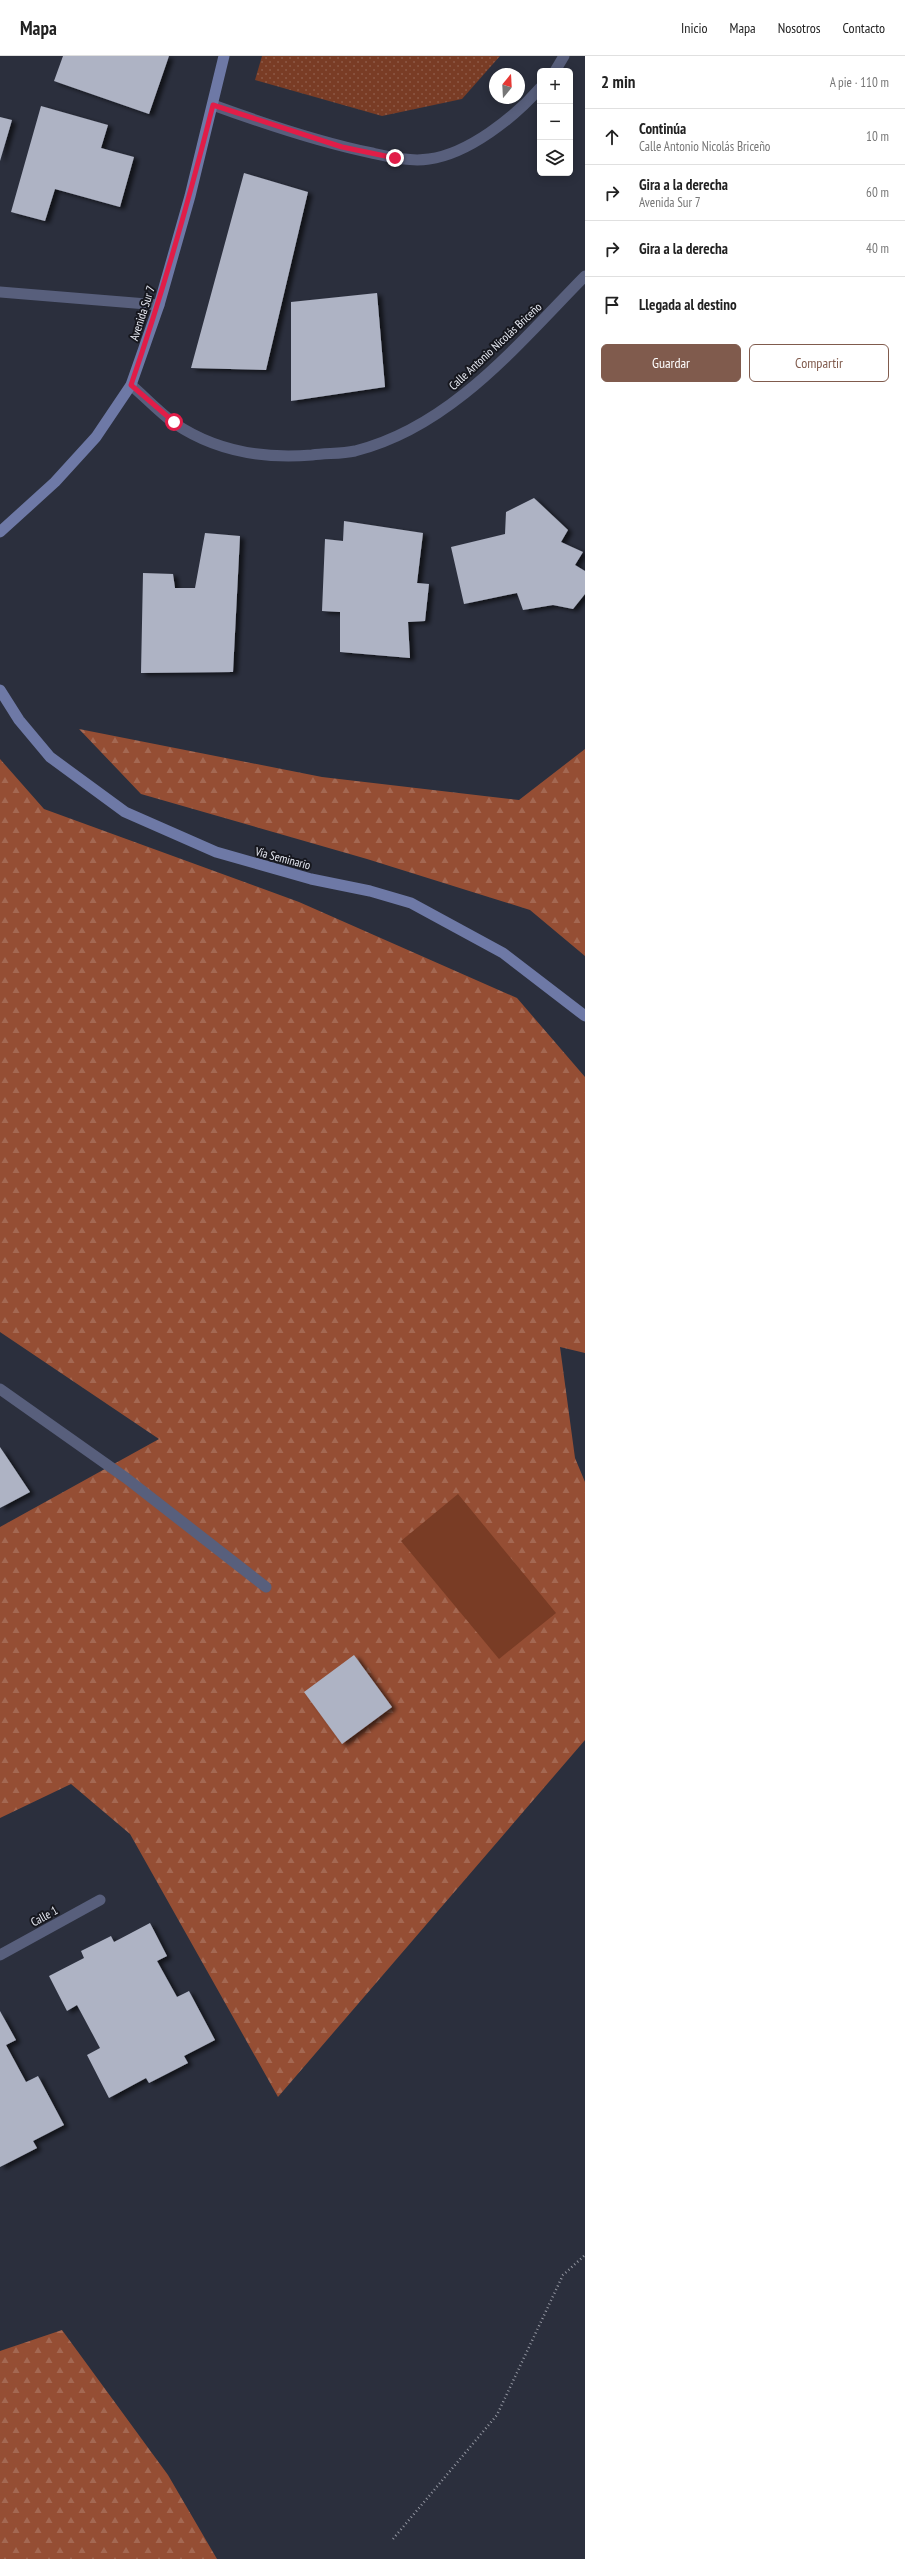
<!DOCTYPE html>
<html lang="es">
<head>
<meta charset="utf-8">
<style>
	:root { --surface:#fff; --page:#f2f2f2; --text:#222; --muted:#767676; --line:#e0e0e0; --accent:#805b4d }
	body { margin:0; font-family:"PT Sans Narrow",sans-serif; background:var(--page); color:var(--text) }
	.controls { position:absolute; right:12px; top:12px; display:grid; overflow:hidden; border-radius:6px; box-shadow:0 2px 10px #0003 }
	.controls button { width:36px; height:36px; display:grid; place-items:center; padding:0; border:0; border-bottom:1px solid var(--line); background:var(--surface); color:var(--text); font:20px sans-serif }
	.compass { position:absolute; left:489px; top:12px; width:36px; height:36px; border-radius:50%; background:var(--surface); box-shadow:0 2px 10px #0003; rotate:18deg }
	.stop { position:absolute; width:12px; height:12px; margin:-9px; border:3px solid #e11d48; border-radius:50%; background:#fff }
	.stop.end { background:#e11d48; border-color:#fff; box-shadow:0 1px 4px #0008 }
	.list { margin:0; padding:0; list-style:none }
	h2 { display:flex; justify-content:space-between; align-items:center; height:52px; margin:0; padding:0 16px; font-size:17px }
	h2 small { font-size:13px; font-weight:400; color:var(--muted) }
	.list li { display:grid; grid-template-columns:26px 1fr auto; gap:12px; align-items:center; box-sizing:border-box; height:56px; padding:0 16px; border-top:1px solid var(--line) }
	.list b { display:block; font-size:15px; white-space:nowrap }
	.list p { margin:0; font-size:13px; white-space:nowrap; color:var(--muted) }
	.list em { font-size:13px; font-style:normal; color:var(--muted) }
	.actions { display:flex; gap:8px; padding:12px 16px }
	.actions a { flex:1; padding:9px 0; border:1px solid var(--accent); border-radius:6px; text-align:center; font-size:14px; color:var(--accent) }
	.actions .main { background:var(--accent); color:#fff }
	.icon { flex:none; width:22px; height:22px; fill:none; stroke:currentColor; stroke-width:2; stroke-linecap:round; stroke-linejoin:round }
	.map { position:relative; flex:none; width:585px; height:2503px; overflow:hidden }
	header { display:flex; align-items:center; gap:24px; box-sizing:border-box; height:56px; padding:0 20px; background:var(--surface); border-bottom:1px solid var(--line) }
	header strong { font-size:19px }
	nav { display:flex; gap:22px; margin-inline-start:auto; font-size:14px }
	main { display:flex }
	aside { flex:1; background:var(--surface) }
	.map>svg:first-child { display:block }
	.grass { fill:url(#grass-dots) }
	.forest { fill:url(#forest-firs) }
	.pitch { fill:#793c25 }
	.building { fill:#aeb3c4; filter:url(#shadow) }
	.lines { fill:none; stroke-linecap:round; stroke-linejoin:round }
	.path { stroke:#9396a1; stroke-width:2.5; stroke-dasharray:1 3; stroke-linecap:butt }
	.service { stroke:#585f7c; stroke-width:11 }
	.minor { stroke:#585f7c; stroke-width:11 }
	.secondary { stroke:#6e79a6; stroke-width:11 }
	.route { stroke:#e11d48; stroke-width:5 }
	.labels { text-anchor:middle; dominant-baseline:central; stroke-width:4; stroke-linejoin:round; paint-order:stroke }
	.street-label { font-size:12px; fill:#e8ebf4; stroke:#16171e }
</style>
</head>
<body>
<header>
<strong>Mapa</strong>
<nav><a>Inicio</a><a>Mapa</a><a>Nosotros</a><a>Contacto</a></nav>
</header>
<main>
<div class="map">
<svg width="585" height="2503" viewBox="0 0 585 2503">
	<defs>
		<pattern id="grass-dots" width="8" height="8" patternUnits="userSpaceOnUse"><rect width="8" height="8" fill="#793c25"/><path d="M2 2h.1M6 6h.1" fill="none" stroke="#8c5845" stroke-width="1.8" stroke-linecap="round"/></pattern>
		<pattern id="forest-firs" width="22" height="20" patternUnits="userSpaceOnUse"><rect width="22" height="20" fill="#954e34"/><path d="M5 1l3.5 6h-7zM16 11l3.5 6h-7z" fill="#a46852"/></pattern>
		<filter id="shadow"><feDropShadow dx="4.5" dy="2.5" stdDeviation="2" flood-color="#0009"/></filter>
	</defs>
	<rect width="100%" height="100%" fill="#2b2f3d"/>
	<path class="grass" d="M262 0H500L462 43 382 60 255 24Z"/>
	<path class="forest" d="M79 673 322 721 519 744 585 693V900L530 854 367 803 141 738Z
		M0 703 44 753 299 846 517 942 585 1021V1297L560 1291 575 1402 585 1426V1684L278 2041 130 1778 71 1728 0 1762V1471L159 1383 0 1276Z
		M62 2274 168 2419 217 2503H0V2295Z"/>
	<path class="pitch" d="M458 1438 556 1557 499 1603 401 1485Z"/>
	<path class="building" d="M63 0H169L149 58 54 25Z
		M41 50 108 69 101 92 134 101 120 151 55 133 45 165 11 156Z
		M0 61 12 64 0 105Z
		M244 117 308 136 266 314 191 312Z
		M377 237 385 331 291 345V246Z
		M534 442 568 474 561 486 583 496 575 509 585 515V538L573 553 553 549 523 554 517 537 464 548 451 491 505 478 506 456Z
		M344 465 423 477 417 527 429 528 425 565 408 566 410 602 340 596V556L322 555 325 483 343 485Z
		M205 477 240 480 233 616 141 617 143 517 173 518 175 532H195Z
		M0 1391 30 1436 0 1452Z
		M354 1599 392 1651 342 1688 304 1636Z
		M150 1867 167 1900 157 1905 177 1941 189 1935 215 1984 184 2000 188 2007 149 2027 146 2022 109 2042 87 1999 100 1992 77 1949 67 1955 49 1920 84 1902 81 1895 111 1880 114 1886Z
		M0 1955 16 1984 6 1989 26 2026 38 2020 64 2069 33 2085 37 2092 0 2111Z"/>
	<g class="lines">
		<path class="path" d="M393 2483 497 2359 563 2219 585 2199"/>
		<path class="service" d="M555 15 564 0
			M213 49C265 68 318 86 372 97 390 101 411 106 429 103 468 98 515 61 540 32"/>
		<path class="minor" d="M0 236 159 249
			M131 329C145 341 159 356 174 367 215 395 264 403 312 399 326 397 341 398 355 395 451 371 518 288 585 220
			M0 1333 126 1422 266 1531
			M0 1899 100 1844"/>
		<path class="secondary" d="M0 476 55 426 96 381 131 329 159 249 190 140 224 0
			M0 634 19 664 50 701 125 756 216 796 311 823 370 835 411 847 503 897 585 960"/>
	</g>
	<g class="lines">
		<path class="route" d="M174 366 131 329C163 236 189 144 213 49L342 91 395 102"/>
	</g>
	<g class="labels">
		<g class="street-label">
			<text transform="translate(142 257) rotate(-72)">Avenida Sur 7</text>
			<text transform="translate(495 290) rotate(-43)">Calle Antonio Nicolás Briceño</text>
			<text transform="translate(283 802) rotate(15)">Vía Seminario</text>
			<text transform="translate(44 1860) rotate(-29)">Calle 1</text>
		</g>
	</g>
</svg>
<div class="controls">
<button>+</button>
<button>−</button>
<button><svg class="icon" aria-label="layers" viewBox="0 0 24 24"><path d="M12 4l9 5-9 5-9-5zM3 14l9 5 9-5"/></svg></button>
</div>
<svg class="compass" viewBox="-18 -18 36 36"><path d="M0-13l5 13h-10z" fill="#e53935"/><path d="M0 13l5-13h-10z" fill="#767676"/></svg>
<div class="stop" style="left:174px;top:366px"></div>
<div class="stop end" style="left:395px;top:102px"></div>
</div>
<aside>
<h2>2 min<small>A pie · 110 m</small></h2>
<ul class="list">
<li><svg class="icon" aria-label="ahead" viewBox="0 0 24 24"><path d="M12 20V5M6 11l6-6 6 6"/></svg><div><b>Continúa</b><p>Calle Antonio Nicolás Briceño</p></div><em>10 m</em></li>
<li><svg class="icon" aria-label="right" viewBox="0 0 24 24"><path d="M7 20v-9h11M14 6l5 5-5 5"/></svg><div><b>Gira a la derecha</b><p>Avenida Sur 7</p></div><em>60 m</em></li>
<li><svg class="icon" aria-label="right" viewBox="0 0 24 24"><path d="M7 20v-9h11M14 6l5 5-5 5"/></svg><div><b>Gira a la derecha</b></div><em>40 m</em></li>
<li><svg class="icon" aria-label="arrive" viewBox="0 0 24 24"><path d="M6 21V4h12l-3 4 3 4H6"/></svg><div><b>Llegada al destino</b></div></li>
</ul>
<div class="actions"><a class="main">Guardar</a><a>Compartir</a></div>
</aside>
</main>
</body>
</html>
